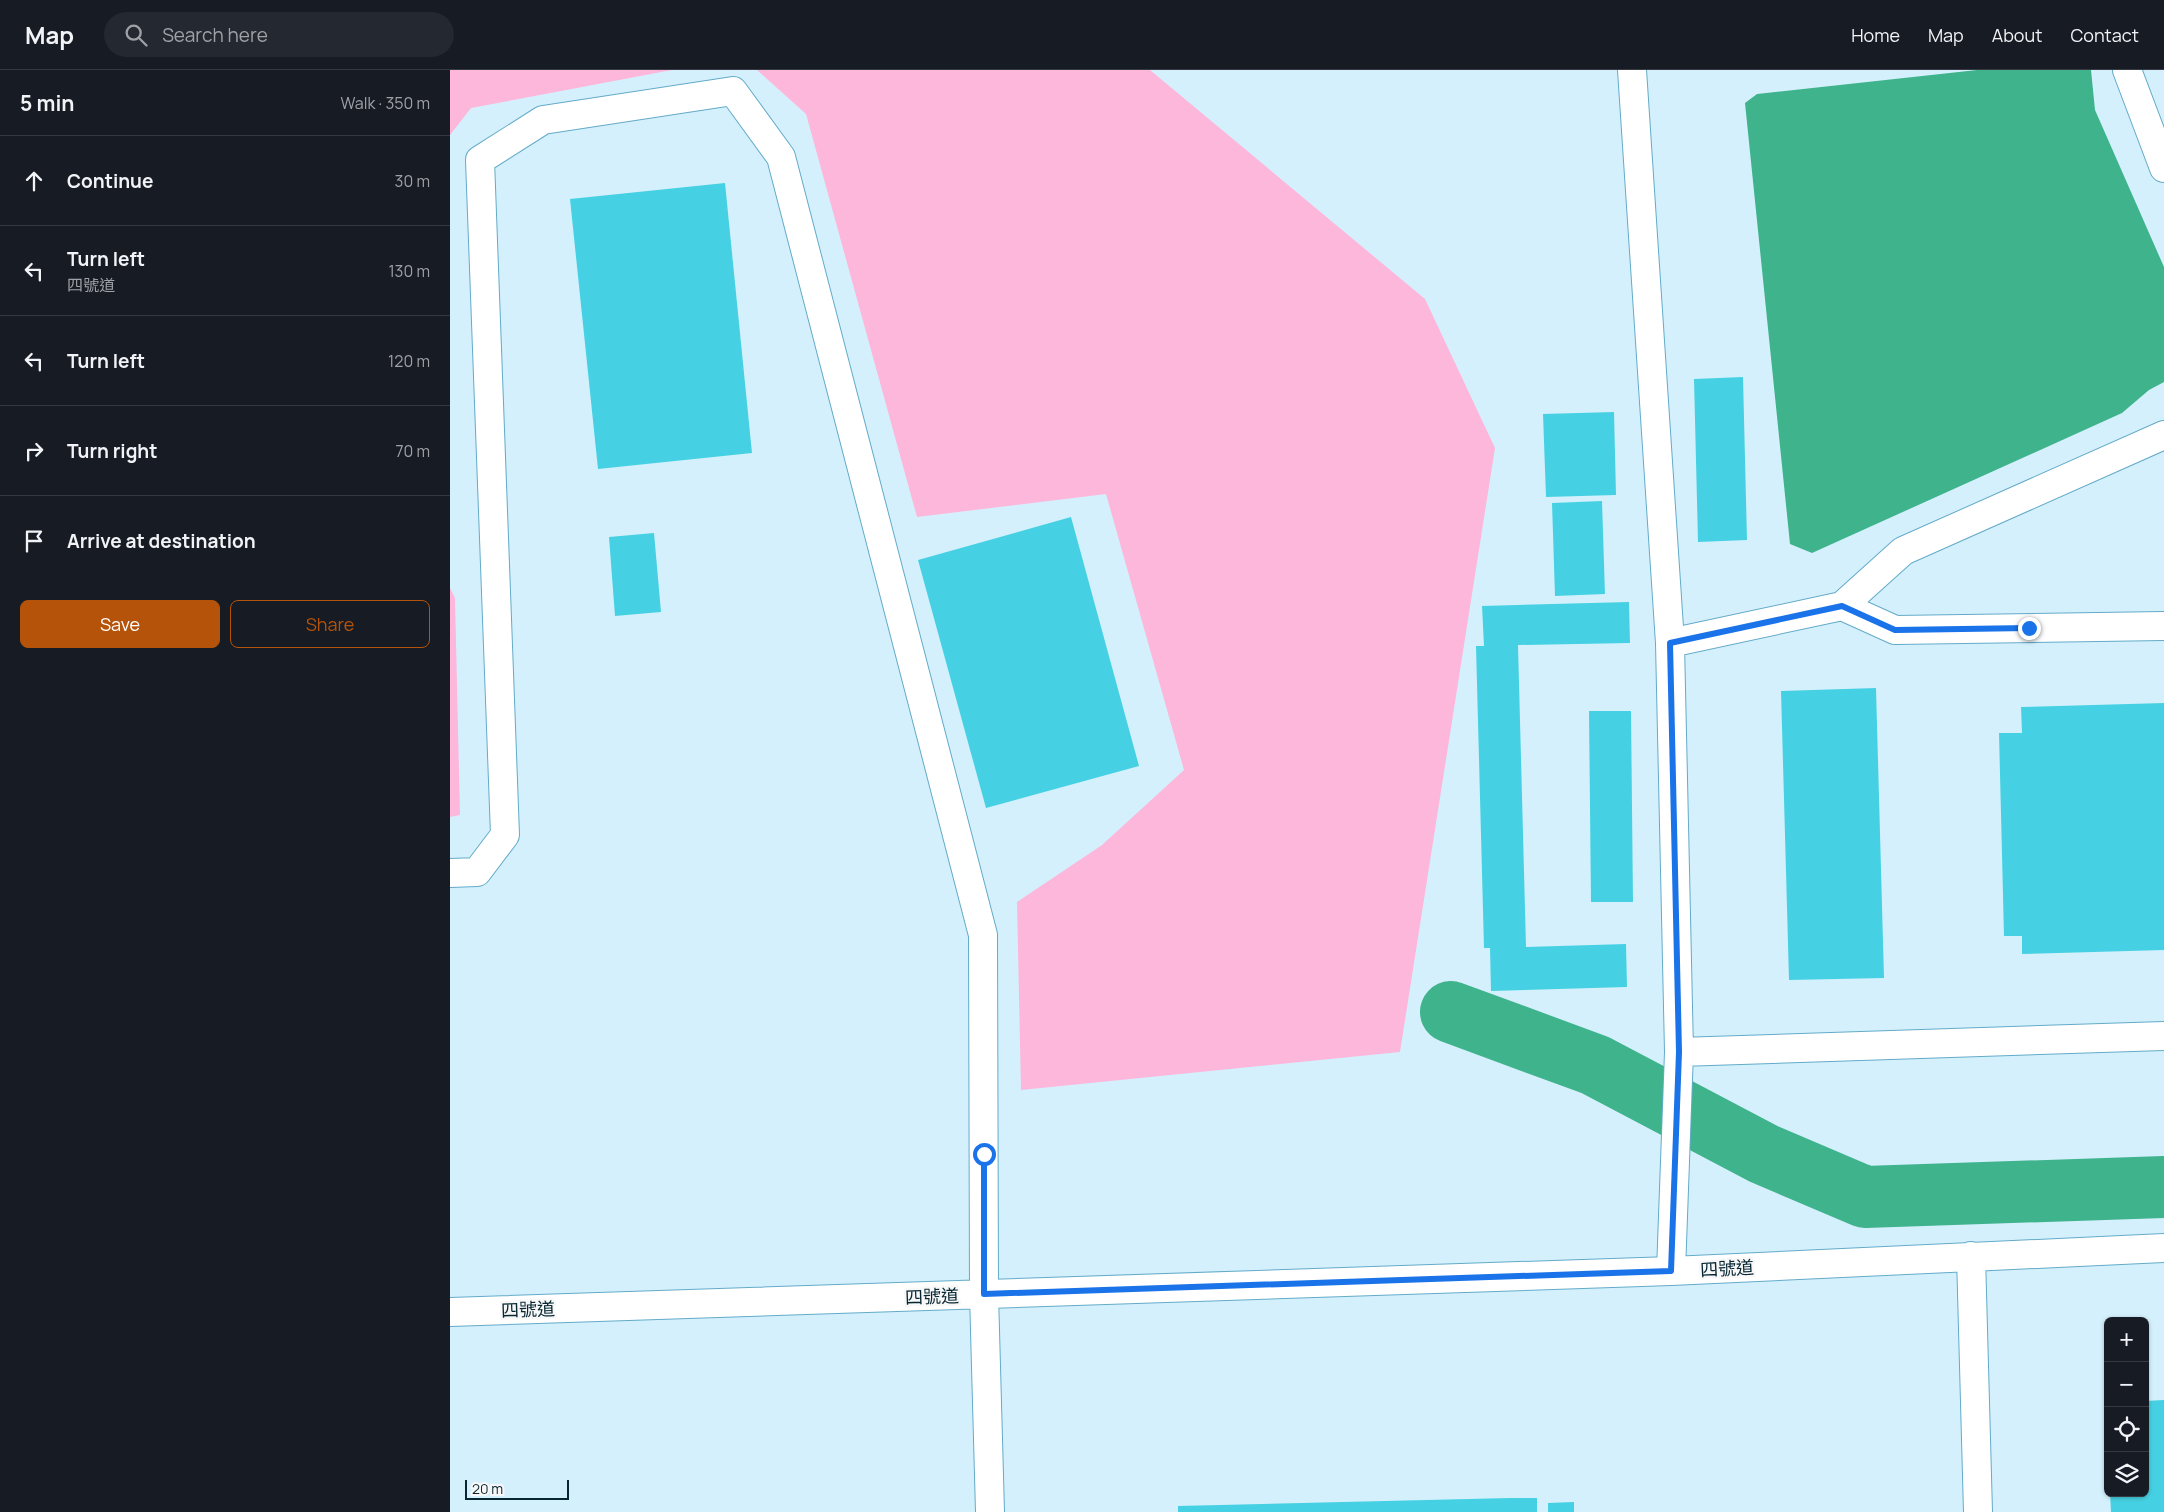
<!DOCTYPE html>
<html lang="en">
<head>
<meta charset="utf-8">
<style>
	:root { --surface:#171b24; --page:#242831; --text:#f1f3f6; --muted:#9ea1a6; --line:#363941; --accent:#b45309 }
	body { margin:0; font-family:Manrope,"Noto Sans TC",sans-serif; background:var(--page); color:var(--text) }
	.controls { position:absolute; right:15px; bottom:15px; display:grid; overflow:hidden; border-radius:8px; box-shadow:0 1px 4px #0004 }
	.controls button { width:45px; height:45px; display:grid; place-items:center; padding:0; border:0; border-bottom:1px solid var(--line); background:var(--surface); color:var(--text); font:25px sans-serif }
	.scale { position:absolute; left:15px; bottom:12px; width:104px; box-sizing:border-box; padding-left:5px; border:2px solid #062632; border-top:0; font-size:14px; line-height:18px; white-space:nowrap; color:#062632; -webkit-text-stroke:4px #f8f8f8; paint-order:stroke }
	.stop { position:absolute; width:15px; height:15px; margin:-11px; border:4px solid #1a73e8; border-radius:50%; background:#fff }
	.stop.end { background:#1a73e8; border-color:#fff; box-shadow:0 1px 5px #0008 }
	.list { margin:0; padding:0; list-style:none }
	h2 { display:flex; justify-content:space-between; align-items:center; height:65px; margin:0; padding:0 20px; font-size:21px }
	h2 small { font-size:16px; font-weight:400; color:var(--muted) }
	.list li { display:grid; grid-template-columns:32px 1fr auto; gap:15px; align-items:center; box-sizing:border-box; height:90px; padding:0 20px; border-top:1px solid var(--line) }
	.list b { display:block; font-size:19px; white-space:nowrap }
	.list p { margin:0; font-size:16px; white-space:nowrap; color:var(--muted) }
	.list em { font-size:16px; font-style:normal; color:var(--muted) }
	.actions { display:flex; gap:10px; padding:15px 20px }
	.actions a { flex:1; padding:11px 0; border:1px solid var(--accent); border-radius:8px; text-align:center; font-size:18px; color:var(--accent) }
	.actions .main { background:var(--accent); color:#fff }
	.icon { flex:none; width:28px; height:28px; fill:none; stroke:currentColor; stroke-width:2; stroke-linecap:round; stroke-linejoin:round }
	.map { position:relative; flex:none; width:1714px; height:1442px; overflow:hidden }
	header { display:flex; align-items:center; gap:30px; box-sizing:border-box; height:70px; padding:0 25px; background:var(--surface); border-bottom:1px solid var(--line) }
	header strong { font-size:24px }
	nav { display:flex; gap:28px; margin-inline-start:auto; font-size:18px }
	.search { width:350px; height:45px; background:var(--page); display:flex; align-items:center; gap:12px; box-sizing:border-box; padding:0 18px; border-radius:28px; color:var(--muted); font-size:19px }
	main { display:flex }
	aside { flex:1; background:var(--surface) }
	.map>svg:first-child { display:block }
	.green { fill:#fdb7da }
	.water { fill:#3fb38c }
	.lines { fill:none; stroke-linecap:round; stroke-linejoin:round }
	.river { stroke:#3fb38c; stroke-width:62 }
	.building { fill:#45d1e3 }
	.minor-casing { stroke:#63abc9; stroke-width:30 }
	.minor { stroke:#fff; stroke-width:28 }
	.route { stroke:#1a73e8; stroke-width:6 }
	.labels { text-anchor:middle; dominant-baseline:central; stroke-width:5; stroke-linejoin:round; paint-order:stroke }
	.street-label { font-size:18px; fill:#062632; stroke:#f8f8f8 }
</style>
</head>
<body>
<header>
<strong>Map</strong>
<div class="search"><svg class="icon" aria-label="search" viewBox="0 0 24 24"><circle cx="10" cy="10" r="6"/><path d="M15 15l6 6"/></svg>Search here</div>
<nav><a>Home</a><a>Map</a><a>About</a><a>Contact</a></nav>
</header>
<main>
<aside>
<h2>5 min<small>Walk · 350 m</small></h2>
<ul class="list">
<li><svg class="icon" aria-label="ahead" viewBox="0 0 24 24"><path d="M12 20V5M6 11l6-6 6 6"/></svg><div><b>Continue</b></div><em>30 m</em></li>
<li><svg class="icon" aria-label="left" viewBox="0 0 24 24"><path d="M17 20v-9H6M10 6l-5 5 5 5"/></svg><div><b>Turn left</b><p>四號道</p></div><em>130 m</em></li>
<li><svg class="icon" aria-label="left" viewBox="0 0 24 24"><path d="M17 20v-9H6M10 6l-5 5 5 5"/></svg><div><b>Turn left</b></div><em>120 m</em></li>
<li><svg class="icon" aria-label="right" viewBox="0 0 24 24"><path d="M7 20v-9h11M14 6l5 5-5 5"/></svg><div><b>Turn right</b></div><em>70 m</em></li>
<li><svg class="icon" aria-label="arrive" viewBox="0 0 24 24"><path d="M6 21V4h12l-3 4 3 4H6"/></svg><div><b>Arrive at destination</b></div></li>
</ul>
<div class="actions"><a class="main">Save</a><a>Share</a></div>
</aside>
<div class="map">
<svg width="1714" height="1442" viewBox="0 0 1714 1442">
	<rect width="100%" height="100%" fill="#d5f0fd"/>
	<path class="green" d="M0 0H222L21 38 0 65Z
		M307 0H700L975 229 1045 378 950 982 571 1020 567 832 652 775 734 700 656 424 467 447 356 44Z
		M0 518 5 528 10 745 0 747Z"/>
	<path class="water" d="M1527 0H1641L1645 40 1714 197V312L1699 320 1672 343 1362 483 1340 474 1295 33 1307 24Z"/>
	<g class="lines">
		<path class="river" d="M1001 942 1145 995 1314 1084 1415 1127 1714 1117"/>
	</g>
	<path class="building" d="M275 113 302 383 148 399 120 129Z
		M1293 307 1297 470 1248 472 1244 309Z
		M1164 342 1166 425 1096 427 1093 344Z
		M1152 431 1155 524 1105 526 1102 433Z
		M621 447 689 696 536 738 468 490Z
		M204 463 211 542 165 546 159 467Z
		M1179 532 1180 573 1068 575 1076 877 1176 874 1177 917 1041 921 1040 878H1034L1026 576H1034L1032 536Z
		M1426 618 1434 908 1339 910 1331 621Z
		M1714 633V880L1572 884V866H1554L1549 663H1572L1571 637Z
		M1139 641H1181L1183 832H1141Z
		M1714 1330V1442H1661L1660 1423H1695V1331Z
		M1060 1428H1087V1442H728V1436Z
		M1124 1432V1442H1098V1433Z"/>
	<g class="lines">
		<defs>
			<path id="minor" d="M1182 0 1220 573 1229 982 1221 1201
				M1677 0 1714 98
				M1392 536 1445 560 1714 556
				M1220 573 1392 536 1453 481 1714 365
				M0 803 27 802 55 765 30 90 93 50 283 21 331 87 533 865 534 1224 540 1442
				M1229 982 1714 966
				M1521 1186 1528 1442
				M0 1242 1221 1201 1714 1178"/>
		</defs>
		<use href="#minor" class="minor-casing"/>
		<use href="#minor" class="minor"/>
	</g>
	<g class="lines">
		<path class="route" d="M534 1084V1224L1221 1201 1229 982 1220 573 1392 536 1445 560 1579 558"/>
	</g>
	<g class="labels">
		<g class="street-label">
			<text transform="translate(1277 1198) rotate(-3)">四號道</text>
			<text transform="translate(482 1226) rotate(-2)">四號道</text>
			<text transform="translate(78 1239) rotate(-2)">四號道</text>
		</g>
	</g>
</svg>
<div class="controls">
<button>+</button>
<button>−</button>
<button><svg class="icon" aria-label="locate" viewBox="0 0 24 24"><circle cx="12" cy="12" r="6"/><path d="M12 2v4M12 18v4M2 12h4M18 12h4"/></svg></button>
<button><svg class="icon" aria-label="layers" viewBox="0 0 24 24"><path d="M12 4l9 5-9 5-9-5zM3 14l9 5 9-5"/></svg></button>
</div>
<div class="scale">20 m</div>
<div class="stop" style="left:534px;top:1084px"></div>
<div class="stop end" style="left:1579px;top:558px"></div>
</div>
</main>
</body>
</html>
